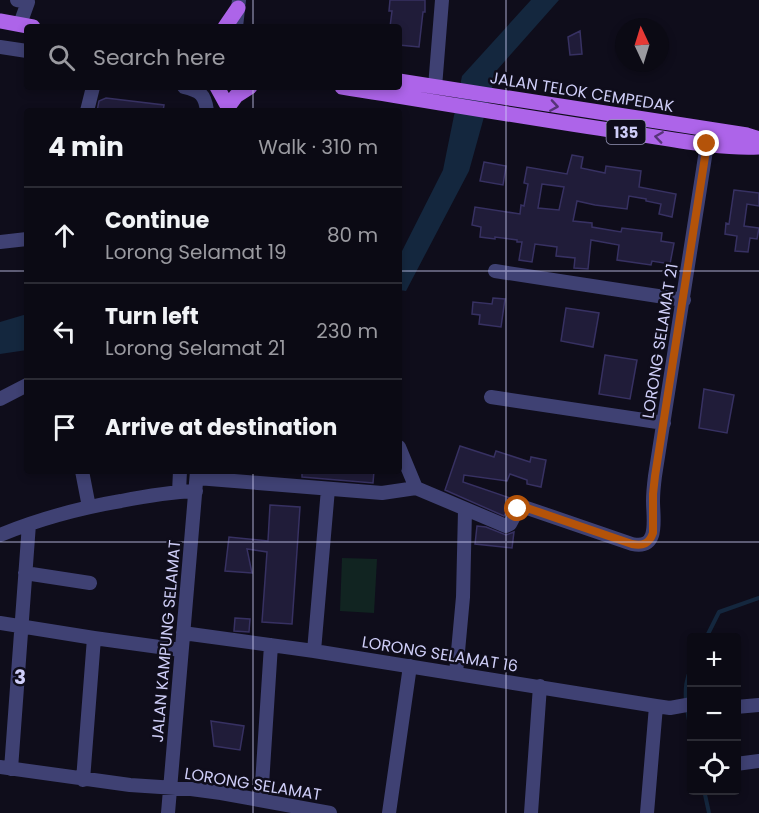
<!DOCTYPE html>
<html lang="en">
<head>
<meta charset="utf-8">
<style>
	:root { --surface:#0b0a14; --page:#14131d; --text:#f1f3f6; --muted:#9a9aa0; --line:#2b2b34 }
	body { margin:0; font-family:Poppins,sans-serif; background:var(--page); color:var(--text) }
	.controls { position:absolute; right:18px; bottom:18px; display:grid; overflow:hidden; border-radius:6px; box-shadow:0 3px 9px #0003 }
	.controls button { width:54px; height:54px; display:grid; place-items:center; padding:0; border:0; border-bottom:2px solid var(--line); background:var(--surface); color:var(--text); font:30px sans-serif }
	.compass { position:absolute; left:615px; top:18px; width:54px; height:54px; border-radius:50%; background:var(--surface); box-shadow:0 3px 9px #0003; rotate:356deg }
	.stop { position:absolute; width:18px; height:18px; margin:-14px; border:4px solid #b45309; border-radius:50%; background:#fff }
	.stop.end { background:#b45309; border-color:#fff; box-shadow:0 2px 6px #0008 }
	.list { margin:0; padding:0; list-style:none }
	h2 { display:flex; justify-content:space-between; align-items:center; height:78px; margin:0; padding:0 24px; font-size:26px }
	h2 small { font-size:20px; font-weight:400; color:var(--muted) }
	.list li { display:grid; grid-template-columns:39px 1fr auto; gap:18px; align-items:center; box-sizing:border-box; height:96px; padding:0 24px; border-top:2px solid var(--line) }
	.list b { display:block; font-size:22px; white-space:nowrap }
	.list p { margin:0; font-size:20px; white-space:nowrap; color:var(--muted) }
	.list em { font-size:20px; font-style:normal; color:var(--muted) }
	.icon { flex:none; width:33px; height:33px; fill:none; stroke:currentColor; stroke-width:2; stroke-linecap:round; stroke-linejoin:round }
	.map { position:relative; flex:none; width:759px; height:813px; overflow:hidden }
	.search { position:absolute; background:var(--surface); box-shadow:0 3px 9px #0003; left:24px; top:24px; width:378px; height:66px; display:flex; align-items:center; gap:15px; box-sizing:border-box; padding:0 21px; border-radius:6px; color:var(--muted); font-size:22px }
	.panel { position:absolute; background:var(--surface); box-shadow:0 3px 9px #0003; left:24px; top:108px; width:378px; height:366px; border-radius:6px }
	.map>svg:first-child { display:block }
	.green { fill:#112421 }
	.water { fill:#14273e }
	.lines { fill:none; stroke-linecap:round; stroke-linejoin:round }
	.stream { stroke:#14273e; stroke-width:4 }
	.building { fill:#201c39; stroke:#373162; stroke-width:1.5; fill-rule:evenodd }
	.minor { stroke:#3f4173; stroke-width:14 }
	.major { stroke:#ad64e9; stroke-width:15 }
	.oneway { stroke:#563478 }
	.route { stroke:#b45309; stroke-width:8 }
	.grid { fill:none; stroke:#cfcef8; stroke-width:1.5; stroke-opacity:0.55 }
	.labels { text-anchor:middle; dominant-baseline:central; stroke-width:5; stroke-linejoin:round; paint-order:stroke }
	.shield { fill:#0f0d1b; stroke:#9594b6; stroke-width:1.5 }
	.shield-label { font-size:15px; font-weight:bold; fill:#cfcef8 }
	.street-label { font-size:16px; fill:#cfcef8; stroke:#0f0d1b }
	.grid-label { font-size:20px; text-anchor:middle; font-weight:bold; fill:#cfcef8; stroke:#0f0d1b; stroke-width:5; stroke-linejoin:round; paint-order:stroke }
</style>
</head>
<body>
<div class="map">
<svg width="759" height="813" viewBox="0 0 759 813">
	<rect width="100%" height="100%" fill="#0f0d1b"/>
	<path class="green" d="M342 558 377 559 374 613 340 611Z"/>
	<path class="water" d="M531 0H559L497 70 469 171 406 291 399 290V257L443 170 462 76Z
		M27 314V350L0 354V322Z"/>
	<g class="lines">
		<path class="stream" d="M706 638 719 612 759 598
			M686 701C685 688 686 679 692 667
			M687 709 692 738
			M704 790 709 813"/>
	</g>
	<path class="building" d="M390 0H425V12H423L419 47 399 45V27H390L392 11H389Z
		M580 31 582 54 570 55 568 37Z
		M106 98 164 105 163 111H97L99 101Z
		M572 155 583 157 581 168 605 173 606 166 641 171 639 187 676 194 672 217 659 214 661 204 646 201V199L629 196 627 209 595 205 577 201 573 221 592 223V227L621 232 622 228 662 233 661 241 674 243 670 264 652 261 651 265 617 260 619 245 591 240 588 269 574 268 575 258 556 256 557 247 535 244 532 262 519 260 522 242H517V240L495 237V239L480 237 481 227 472 225 475 207 520 214 521 205 524 206 528 184 524 183 527 167 567 174ZM542 184 564 187 559 210 538 208Z
		M484 162 506 166 503 185 480 181Z
		M734 190 759 193V206L747 204 744 226 759 228 757 239 750 238 748 252 735 251 737 236 725 234 726 223 729 224Z
		M493 298 505 299 501 327 479 324 480 315 472 314 473 302 492 304Z
		M566 308 599 313 593 347 561 341Z
		M605 355 637 360 630 399 599 394Z
		M704 389 734 395 727 433 699 428Z
		M460 446 494 457 496 451 530 462 531 457 546 460 541 487 527 484V480L510 474 507 481 464 475 463 482 513 499 504 516 445 490Z
		M302 471H374L373 483 302 477Z
		M270 505 300 507 292 624 262 622 267 552 247 549 252 573 225 571 229 537 268 541Z
		M477 526 486 527 506 535 514 532 512 548 475 544Z
		M235 618 250 619 249 632 234 631Z
		M211 721 244 726 240 750 214 746Z"/>
	<g class="lines">
		<path class="minor" d="M17 0 28 2 20 24
			M236 27 239 0
			M0 47 27 51
			M184 87C200 91 205 94 207 111
			M435 87 442 0
			M87 111 93 87
			M0 242 27 239
			M495 271 684 300
			M491 397 664 423
			M0 399 27 385
			M399 447 416 488
			M82 471 89 507
			M197 478 382 493 416 488 506 526 510 524 518 509 524 507 632 544C660 550 653 519 653 501 653 493 654 484 655 476L707 144
			M179 492 180 471
			M0 535C39 519 80 508 121 501 146 496 170 492 196 491
			M25 573 90 583
			M0 623 94 638 181 650
			M183 633 314 651 656 706 670 708 692 704
			M314 651 328 489
			M456 673 463 597 465 510
			M736 707 759 705
			M736 764 759 761
			M0 767 130 785 191 789 221 793 330 813
			M11 769 29 524
			M83 780 94 638
			M261 800 271 645
			M168 813 197 471
			M389 813 410 666
			M531 813 540 686
			M647 813 656 706"/>
		<path class="major" d="M0 21 33 27
			M225 27 238 8
			M399 81 747 135 759 139
			M217 87 228 107 236 96 250 87
			M342 87C436 102 529 118 623 132 667 138 715 149 759 147"/>
	</g>
	<defs><path id="oneway-chevron" d="M-2-3.5L2.5 0L-2 3.5" fill="none" stroke-width="1.6" stroke-linecap="round" stroke-linejoin="round" transform="scale(1.5)"/></defs>
	<g class="oneway">
		<use href="#oneway-chevron" transform="translate(554 106) rotate(9)"/>
		<use href="#oneway-chevron" transform="translate(659 137) rotate(-172)"/>
	</g>
	<g class="lines">
		<path class="route" d="M518 509 524 507 632 544C643 546 649 544 653 533V494L655 476 707 144"/>
	</g>
	<path class="grid" d="M253 0V27M506 0V813M253 87V111M0 271H27M399 271H759M253 471V813M0 542H759"/>
	<g class="labels">
		<rect class="shield" x="606.5" y="120" width="39" height="24" rx="4.5"/>
		<g class="shield-label">
			<text x="626" y="132">135</text>
		</g>
		<g class="street-label">
			<text transform="translate(582 92) rotate(9)">JALAN TELOK CEMPEDAK</text>
			<text transform="translate(660 341) rotate(-81)">LORONG SELAMAT 21</text>
			<text transform="translate(166 641) rotate(-85)">JALAN KAMPUNG SELAMAT</text>
			<text transform="translate(440 654) rotate(9)">LORONG SELAMAT 16</text>
			<text transform="translate(253 784) rotate(9)">LORONG SELAMAT</text>
		</g>
	</g>
	<g class="grid-label">
		<text x="20" y="684">3</text>
	</g>
</svg>
<div class="controls">
<button>+</button>
<button>−</button>
<button><svg class="icon" aria-label="locate" viewBox="0 0 24 24"><circle cx="12" cy="12" r="6"/><path d="M12 2v4M12 18v4M2 12h4M18 12h4"/></svg></button>
</div>
<svg class="compass" viewBox="-18 -18 36 36"><path d="M0-13l5 13h-10z" fill="#e53935"/><path d="M0 13l5-13h-10z" fill="#9a9aa0"/></svg>
<div class="stop" style="left:518px;top:509px"></div>
<div class="stop end" style="left:707px;top:144px"></div>
<div class="search"><svg class="icon" aria-label="search" viewBox="0 0 24 24"><circle cx="10" cy="10" r="6"/><path d="M15 15l6 6"/></svg>Search here</div>
<section class="panel">
<h2>4 min<small>Walk · 310 m</small></h2>
<ul class="list">
<li><svg class="icon" aria-label="ahead" viewBox="0 0 24 24"><path d="M12 20V5M6 11l6-6 6 6"/></svg><div><b>Continue</b><p>Lorong Selamat 19</p></div><em>80 m</em></li>
<li><svg class="icon" aria-label="left" viewBox="0 0 24 24"><path d="M17 20v-9H6M10 6l-5 5 5 5"/></svg><div><b>Turn left</b><p>Lorong Selamat 21</p></div><em>230 m</em></li>
<li><svg class="icon" aria-label="arrive" viewBox="0 0 24 24"><path d="M6 21V4h12l-3 4 3 4H6"/></svg><div><b>Arrive at destination</b></div></li>
</ul>
</section>
</div>
</body>
</html>
